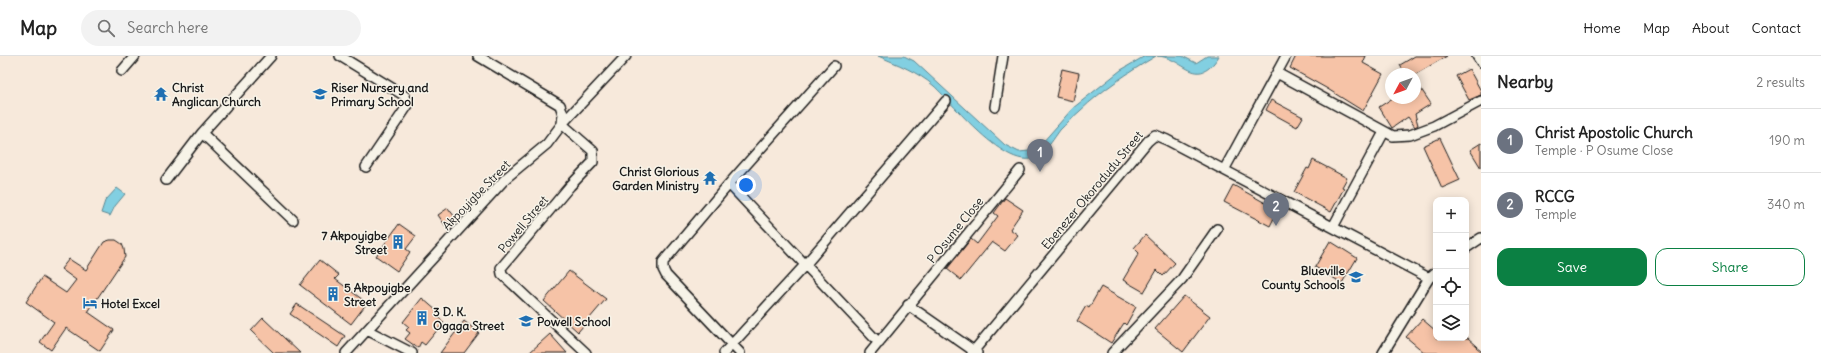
<!DOCTYPE html>
<html lang="en">
<head>
<meta charset="utf-8">
<style>
	:root { --surface:#fff; --page:#f2f2f2; --text:#222; --muted:#767676; --line:#e0e0e0; --accent:#0b8043 }
	body { margin:0; font-family:Delius,sans-serif; background:var(--page); color:var(--text) }
	.controls { position:absolute; right:12px; bottom:12px; display:grid; overflow:hidden; border-radius:8px; box-shadow:0 2px 10px #0003 }
	.controls button { width:36px; height:36px; display:grid; place-items:center; padding:0; border:0; border-bottom:1px solid var(--line); background:var(--surface); color:var(--text); font:20px sans-serif }
	.compass { position:absolute; left:1385px; top:12px; width:36px; height:36px; border-radius:50%; background:var(--surface); box-shadow:0 2px 10px #0003; rotate:229deg }
	.you { position:absolute; left:746px; top:129px; width:14px; height:14px; margin:-10px; border:3px solid #fff; border-radius:50%; background:#1a73e8; box-shadow:0 0 0 6px #1a73e833 }
	.badge { display:grid; place-items:center; width:26px; height:26px; border-radius:50%; background:var(--accent); color:#fff; font-size:13px; font-weight:700 }
	.pin { position:absolute; translate:-50% -33px; filter:drop-shadow(0 1px 2px #0008) }
	.pin::after { content:''; position:absolute; top:21px; width:14px; height:12px; background:inherit; clip-path:polygon(0 0,100% 0,50% 100%) }
	.list { margin:0; padding:0; list-style:none }
	h2 { display:flex; justify-content:space-between; align-items:center; height:52px; margin:0; padding:0 16px; font-size:17px }
	h2 small { font-size:13px; font-weight:400; color:var(--muted) }
	.list li { display:grid; grid-template-columns:26px 1fr auto; gap:12px; align-items:center; box-sizing:border-box; height:64px; padding:0 16px; border-top:1px solid var(--line) }
	.list b { display:block; font-size:15px; white-space:nowrap }
	.list p { margin:0; font-size:13px; white-space:nowrap; color:var(--muted) }
	.list em { font-size:13px; font-style:normal; color:var(--muted) }
	.actions { display:flex; gap:8px; padding:12px 16px }
	.actions a { flex:1; padding:9px 0; border:1px solid var(--accent); border-radius:12px; text-align:center; font-size:14px; color:var(--accent) }
	.actions .main { background:var(--accent); color:#fff }
	.icon { flex:none; width:22px; height:22px; fill:none; stroke:currentColor; stroke-width:2; stroke-linecap:round; stroke-linejoin:round }
	.map { position:relative; flex:none; width:1481px; height:297px; overflow:hidden }
	header { display:flex; align-items:center; gap:24px; box-sizing:border-box; height:56px; padding:0 20px; background:var(--surface); border-bottom:1px solid var(--line) }
	header strong { font-size:19px }
	nav { display:flex; gap:22px; margin-inline-start:auto; font-size:14px }
	.search { width:280px; height:36px; background:var(--page); display:flex; align-items:center; gap:10px; box-sizing:border-box; padding:0 14px; border-radius:22px; color:var(--muted); font-size:15px }
	main { display:flex }
	aside { flex:1; background:var(--surface) }
	.map>svg:first-child { display:block }
	.water { fill:#82cfe1; stroke:#598792 }
	.building { fill:#f6c3a7; stroke:#1c1c1c }
	.lines { fill:none; stroke-linecap:round; stroke-linejoin:round }
	.minor-casing { stroke:#1c1c1c; stroke-width:12 }
	.minor { stroke:#f7f3e8; stroke-width:9 }
	.labels { text-anchor:middle; dominant-baseline:central; stroke-width:3; stroke-linejoin:round; paint-order:stroke }
	.poi-label { font-size:12px; font-weight:bold; fill:#1c1c1c; stroke:#f7f3e8; text-anchor:start }
	.street-label { font-size:12px; fill:#1c1c1c; stroke:#f7f3e8 }
</style>
</head>
<body>
<header>
<strong>Map</strong>
<div class="search"><svg class="icon" aria-label="search" viewBox="0 0 24 24"><circle cx="10" cy="10" r="6"/><path d="M15 15l6 6"/></svg>Search here</div>
<nav><a>Home</a><a>Map</a><a>About</a><a>Contact</a></nav>
</header>
<main>
<div class="map">
<svg width="1481" height="297" viewBox="0 0 1481 297">
	<rect width="100%" height="100%" fill="#f7e9db"/>
	<filter id="ink" filterUnits="userSpaceOnUse"><feTurbulence type="fractalNoise" baseFrequency=".025" numOctaves="2"/><feDisplacementMap in="SourceGraphic" scale="8" xChannelSelector="R" yChannelSelector="G"/><feConvolveMatrix kernelMatrix="1 2 1 2 8 2 1 2 1" color-interpolation-filters="sRGB"/></filter>
	<g filter="url(#ink)">
		<path class="water" d="M878 0H904L914 5 1005 89 1019 96 1029 95 1042 87 1073 52 1121 14 1145 0H1156C1129 16 1102 34 1080 55 1073 61 1066 68 1060 74 1054 82 1049 91 1041 98 1012 124 953 47 934 30 918 16 897 8 878 0Z
			M1157 0H1182L1196 7 1207 0H1219C1196 36 1184 1 1157 0Z
			M117 132 125 138 115 150 110 160 101 157 105 145Z"/>
		<path class="building" d="M1296 0H1366L1363 7 1383 18 1363 55 1326 32 1290 12Z
			M1415 0H1447L1416 18H1405L1400 9Z
			M1062 13 1079 17 1073 45 1056 41Z
			M1469 13 1481 35V39L1469 44 1456 20Z
			M1415 24 1431 48 1415 58 1418 69 1415 71 1408 61 1392 72 1379 51 1393 42H1415Z
			M1271 44 1303 61 1297 71 1266 54Z
			M1440 82 1460 124 1442 132 1423 90Z
			M1481 87V112L1470 94Z
			M1313 104 1347 122 1342 131 1344 132 1331 156 1294 136 1307 112 1309 113Z
			M1233 129 1278 154 1270 170 1224 146Z
			M1005 142 1023 154 1010 173 1018 179 1005 195 992 186 961 224 947 213 971 183 977 188 998 160 994 157Z
			M448 152 458 165 447 172 438 159Z
			M399 168 416 180 406 193 410 196 397 215 376 200Z
			M1145 179 1175 207 1163 220 1157 214 1144 236 1123 224 1139 197 1134 192Z
			M110 184H116L122 188 124 193 125 201 88 256 114 274 100 295 66 272 51 294 40 286 54 266 26 246 42 221 66 237 76 224 61 213 69 203 86 214 104 186Z
			M1330 185 1357 202 1342 227 1315 211Z
			M320 204 339 219 335 223 367 247 351 268 300 229Z
			M569 215 606 243 578 276 544 245Z
			M1101 231 1136 251 1126 269 1124 267 1111 287 1077 265 1086 250 1089 252Z
			M1184 240 1210 260 1183 296 1155 273Z
			M422 242 438 256 435 259 444 266 425 289 421 286 418 292 405 283 410 277 406 274 409 271 403 266Z
			M297 248 345 280 338 291 290 258Z
			M263 262 300 297H274L251 275Z
			M1422 263 1436 275V282H1468L1477 290 1476 291 1481 295V297H1425L1406 281Z
			M464 265 479 277 464 297H440Z
			M550 278 567 297H529Z"/>
		<g class="lines">
			<defs>
				<path id="minor" d="M340 0 405 40 408 49 366 111
					M478 0 560 49 563 58 562 68 593 95V106L570 130 501 212 502 218 586 297
					M1477 0 1481 6
					M122 15 135 0
					M1277 17 1393 80 1410 79 1434 70 1481 45
					M995 51 1003 0
					M202 77 293 164
					M1224 114 1286 0
					M166 124 202 77 271 0
					M729 128 879 287
					M1333 171 1384 76
					M1466 192 1481 182
					M908 249 977 297
					M367 274 412 297
					M346 297 506 122 547 88 562 68 626 0
					M724 297 805 209 946 45
					M740 297 666 219 663 213V206L729 128 834 10
					M870 297 1020 114
					M972 297 1148 85 1155 79 1167 84 1429 222
					M1112 297 1182 223 1217 173
					M1383 297 1429 222 1436 216"/>
			</defs>
			<use href="#minor" class="minor-casing"/>
			<use href="#minor" class="minor"/>
		</g>
	</g>
	<defs>
		<symbol id="temple-bare" viewBox="-9 -9 18 18"><path d="M0-6L5-2H3V0L6.5 2.5H4V6H1.5V3h-3V6H-4V2.5H-6.5L-3 0V-2H-5Z" fill="#1f6fb2" stroke="#f7f3e8" stroke-width="2.5" paint-order="stroke"/></symbol>
		<symbol id="school-bare" viewBox="-9 -9 18 18"><path d="M0-5L7-2L0 1L-7-2ZM-4 1L0 2.5L4 1V4Q0 6-4 4Z" fill="#1f6fb2" stroke="#f7f3e8" stroke-width="2.5" paint-order="stroke"/></symbol>
		<symbol id="building-bare" viewBox="-9 -9 18 18"><path d="M-4-6H4V6H1V3H-1V6H-4ZM-2.5-4.3h1.7v1.8h-1.7ZM.8-4.3h1.7v1.8H.8ZM-2.5-1h1.7V.8h-1.7ZM.8-1h1.7V.8H.8Z" fill="#1f6fb2" stroke="#f7f3e8" stroke-width="2.5" paint-order="stroke"/></symbol>
		<symbol id="hotel-bare" viewBox="-9 -9 18 18"><path d="M-6-4.5h1.5V1H6V5H4.5V3h-9V5H-6ZM-4 0a1.8 1.8 0 1 1 3.6 0ZM.5 0V-2.5h3Q6-2.5 6 0Z" fill="#1f6fb2" stroke="#f7f3e8" stroke-width="2.5" paint-order="stroke"/></symbol>
	</defs>
	<g fill-rule="evenodd">
		<use href="#temple-bare" x="151" y="28" width="20" height="20"/>
		<use href="#school-bare" x="310" y="28" width="20" height="20"/>
		<use href="#temple-bare" x="700" y="112" width="20" height="20"/>
		<use href="#building-bare" x="388" y="176" width="20" height="20"/>
		<use href="#school-bare" x="1346" y="211" width="20" height="20"/>
		<use href="#building-bare" x="323" y="228" width="20" height="20"/>
		<use href="#hotel-bare" x="80" y="237" width="20" height="20"/>
		<use href="#building-bare" x="412" y="252" width="20" height="20"/>
		<use href="#school-bare" x="516" y="255" width="20" height="20"/>
	</g>
	<g class="labels">
		<g class="poi-label">
			<text x="172" y="31">Christ<tspan x="172" dy="14">Anglican Church</tspan></text>
			<text x="331" y="31">Riser Nursery and<tspan x="331" dy="14">Primary School</tspan></text>
			<text x="699" y="115" text-anchor="end">Christ Glorious<tspan x="699" dy="14">Garden Ministry</tspan></text>
			<text x="387" y="179" text-anchor="end">7 Akpoyigbe<tspan x="387" dy="14">Street</tspan></text>
			<text x="1345" y="214" text-anchor="end">Blueville<tspan x="1345" dy="14">County Schools</tspan></text>
			<text x="344" y="231">5 Akpoyigbe<tspan x="344" dy="14">Street</tspan></text>
			<text x="101" y="247">Hotel Excel</text>
			<text x="433" y="255">3 D. K.<tspan x="433" dy="14">Ogaga Street</tspan></text>
			<text x="537" y="265">Powell School</text>
		</g>
		<g class="street-label">
			<text transform="translate(1092 134) rotate(-50)">Ebenezer Okorodudu Street</text>
			<text transform="translate(476 139) rotate(-46)">Akpoyigbe Street</text>
			<text transform="translate(523 168) rotate(-50)">Powell Street</text>
			<text transform="translate(955 174) rotate(-51)">P Osume Close</text>
		</g>
	</g>
</svg>
<div class="controls">
<button>+</button>
<button>−</button>
<button><svg class="icon" aria-label="locate" viewBox="0 0 24 24"><circle cx="12" cy="12" r="6"/><path d="M12 2v4M12 18v4M2 12h4M18 12h4"/></svg></button>
<button><svg class="icon" aria-label="layers" viewBox="0 0 24 24"><path d="M12 4l9 5-9 5-9-5zM3 14l9 5 9-5"/></svg></button>
</div>
<svg class="compass" viewBox="-18 -18 36 36"><path d="M0-13l5 13h-10z" fill="#e53935"/><path d="M0 13l5-13h-10z" fill="#767676"/></svg>
<div class="you"></div>
<div class="pin badge" style="left:1040px;top:116px;background:#6b7280">1</div>
<div class="pin badge" style="left:1276px;top:170px;background:#6b7280">2</div>
</div>
<aside>
<h2>Nearby<small>2 results</small></h2>
<ul class="list">
<li><span class="badge" style="background:#6b7280">1</span><div><b>Christ Apostolic Church</b><p>Temple · P Osume Close</p></div><em>190 m</em></li>
<li><span class="badge" style="background:#6b7280">2</span><div><b>RCCG</b><p>Temple</p></div><em>340 m</em></li>
</ul>
<div class="actions"><a class="main">Save</a><a>Share</a></div>
</aside>
</main>
</body>
</html>
